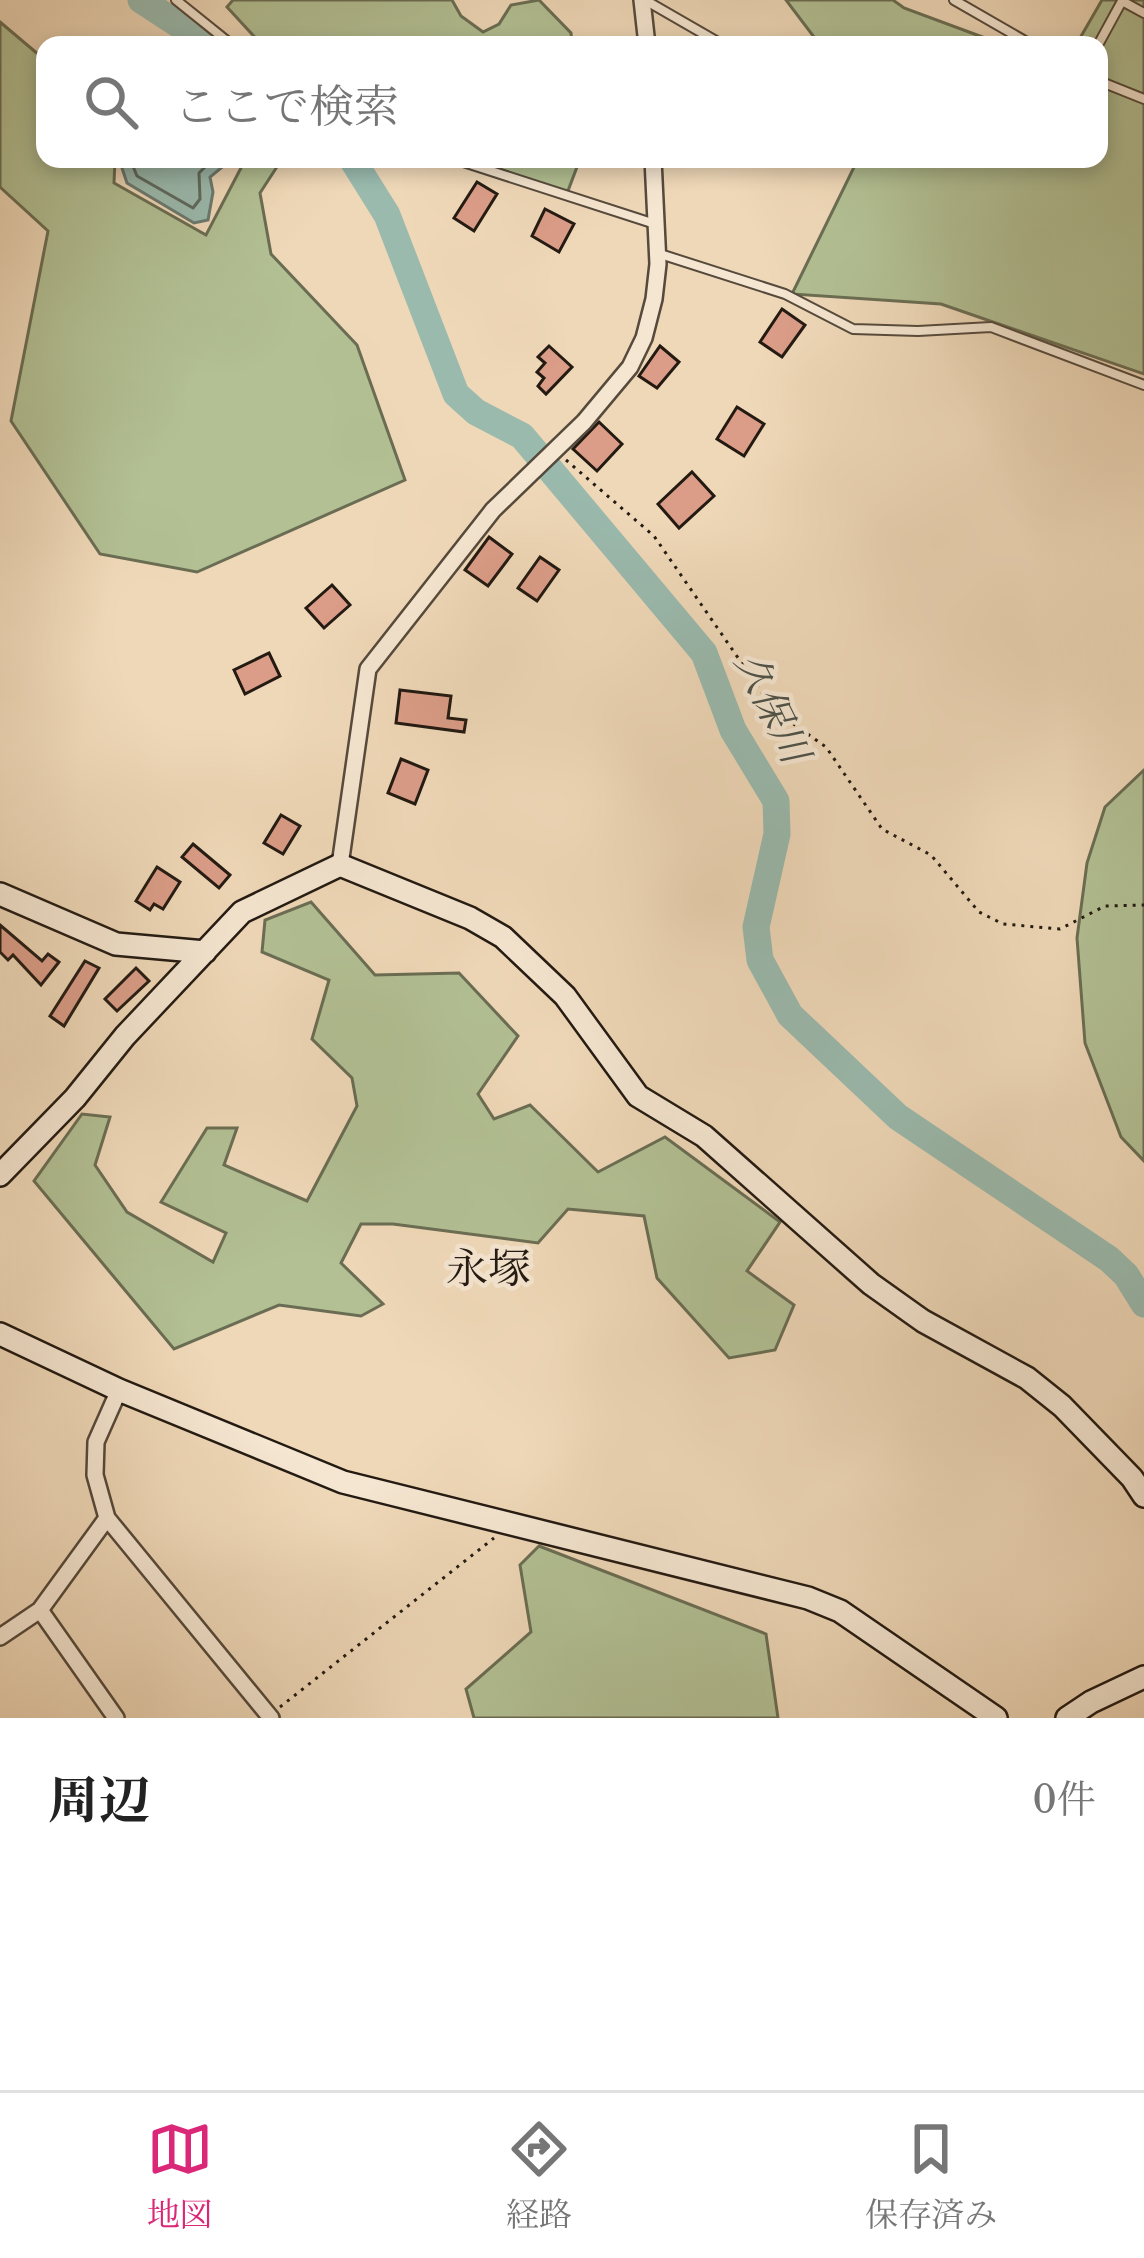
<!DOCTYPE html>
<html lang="ja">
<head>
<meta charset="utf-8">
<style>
	:root { --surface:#fff; --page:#f6f6f6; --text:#222; --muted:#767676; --line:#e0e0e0; --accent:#db2777 }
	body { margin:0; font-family:"Libre Caslon Text","Noto Serif JP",serif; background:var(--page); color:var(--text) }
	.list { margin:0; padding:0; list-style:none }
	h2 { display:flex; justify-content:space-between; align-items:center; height:156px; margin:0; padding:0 48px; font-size:51px }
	h2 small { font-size:39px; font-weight:400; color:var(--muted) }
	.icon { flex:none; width:66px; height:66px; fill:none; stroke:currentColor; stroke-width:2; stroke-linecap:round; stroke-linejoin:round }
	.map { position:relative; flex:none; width:1144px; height:1718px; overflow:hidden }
	.search { position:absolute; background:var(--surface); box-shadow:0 6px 18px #0003; left:36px; right:36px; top:36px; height:132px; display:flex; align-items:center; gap:30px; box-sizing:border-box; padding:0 42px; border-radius:24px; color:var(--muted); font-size:45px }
	.sheet { height:372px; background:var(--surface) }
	nav { display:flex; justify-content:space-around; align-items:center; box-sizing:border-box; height:168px; border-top:3px solid var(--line); background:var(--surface); font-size:33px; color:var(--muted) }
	nav a { display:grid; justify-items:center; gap:6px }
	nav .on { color:var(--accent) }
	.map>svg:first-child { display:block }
	.green { fill:#b2c094; stroke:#6a6d53; stroke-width:3 }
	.water { fill:#9abaae; stroke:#6a7a70; stroke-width:3 }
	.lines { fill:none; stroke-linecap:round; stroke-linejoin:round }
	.shore { stroke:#5e6a60; stroke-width:3 }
	.river { stroke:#9abaae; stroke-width:27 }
	.building { fill:#db9d88; stroke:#231a12; stroke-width:3 }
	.lane-casing { stroke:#564a3c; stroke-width:12 }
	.street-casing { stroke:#564a3c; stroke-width:20 }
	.secondary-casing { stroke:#231a12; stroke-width:26 }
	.path { stroke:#231a12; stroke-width:3; stroke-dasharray:3 6; stroke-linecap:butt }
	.lane { stroke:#f5e6d1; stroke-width:8 }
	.street { stroke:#f5e6d1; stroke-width:15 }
	.secondary { stroke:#f5e6d1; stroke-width:21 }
	.labels { text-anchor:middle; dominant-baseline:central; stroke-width:9; stroke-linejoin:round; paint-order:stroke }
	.water-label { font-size:39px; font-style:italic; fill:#4d5249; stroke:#f5e6d1 }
	.quarter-label { font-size:42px; fill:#231a12; stroke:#f5e6d1 }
</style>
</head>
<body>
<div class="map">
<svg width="1144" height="1718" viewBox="0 0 1144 1718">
	<rect width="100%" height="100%" fill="#efd8b8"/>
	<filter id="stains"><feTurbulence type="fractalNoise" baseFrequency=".00167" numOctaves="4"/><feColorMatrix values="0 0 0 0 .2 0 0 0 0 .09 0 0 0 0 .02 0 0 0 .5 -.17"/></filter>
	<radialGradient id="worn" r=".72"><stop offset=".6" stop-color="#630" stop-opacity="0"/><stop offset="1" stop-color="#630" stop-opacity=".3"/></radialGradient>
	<path class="green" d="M233 0H452L461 16 483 32 499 24 511 5 539 0 571 33 572 45H262L227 7Z
		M786 0H893L904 8 1004 45H820Z
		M1102 0H1144V374L941 304 792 294 858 159H1099V45H1076Z
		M0 22 45 60V159H115L114 183 206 235 242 166 241 159H282L260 193 271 254 357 345 405 480 197 572 100 554 11 421 48 231 0 187Z
		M457 159H580L566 196Z
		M1144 770V1161L1121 1137 1085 1043 1077 938 1087 863 1105 807Z
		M311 902 375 975 459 973 518 1036 478 1094 494 1119 530 1105 598 1172 665 1137 780 1222 747 1271 794 1305 775 1350 729 1358 657 1278 644 1216 568 1209 538 1243 393 1224H361L341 1263 383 1304 361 1316 279 1305 174 1349 34 1181 82 1114 110 1117 95 1165 127 1212 213 1262 226 1233 161 1202 207 1128H237L224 1165 307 1201 357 1106 352 1078 312 1039 329 980 262 952 265 920Z
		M539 1546 766 1634 778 1718H474L466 1689 531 1632 520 1565Z"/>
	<path class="water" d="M119 159H232L210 177 213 192 208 220 194 223 127 183Z"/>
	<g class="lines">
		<path class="shore" d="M130 159 137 176 193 208 200 199 199 173 213 159"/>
		<path class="river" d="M141 0 210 45
			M352 159 387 215 456 394 476 412 522 436 704 653 733 730 776 801 777 834 756 927 760 960 790 1015 898 1117 1109 1259 1126 1275 1144 1304"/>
	</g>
	<path class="building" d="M477 182 497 194 474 231 454 218Z
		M545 209 574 224 559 252 532 236Z
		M782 309 805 325 782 357 760 342Z
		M549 346 572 367 546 394 538 386 544 378 537 372 545 363 538 357Z
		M660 346 679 362 657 388 639 376Z
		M737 407 764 424 744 456 717 439Z
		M599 422 622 444 597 471 573 449Z
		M692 472 714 496 679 528 658 504Z
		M489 537 512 554 488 586 465 570Z
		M540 557 559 570 537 601 518 588Z
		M332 585 350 605 324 628 306 608Z
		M269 653 280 676 245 694 234 670Z
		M400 690 451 696 448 718 466 720 464 732 396 723Z
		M401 759 428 770 415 804 388 793Z
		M281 815 300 826 283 854 264 843Z
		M193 844 230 875 219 888 182 857Z
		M157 867 180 882 163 909 154 904 150 910 136 901Z
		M0 925 42 961 48 954 59 962 41 985 13 955 8 960 0 952Z
		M85 961 99 968 64 1026 50 1016Z
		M136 968 149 981 117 1011 105 999Z"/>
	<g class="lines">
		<defs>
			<path id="lane" d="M176 0 232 45
				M645 0 723 45
				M954 0 1032 45
				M1098 45 1122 1 1144 13
				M1099 81 1144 99
				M454 159 655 224
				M657 253 785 294 853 329 918 331 991 327 1144 385"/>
			<path id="street" d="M642 0 647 45
				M340 865 368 669 493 510 584 422 630 367 644 338 654 299 658 264 653 159
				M119 1390 96 1442 95 1475 107 1518 271 1718
				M107 1518 40 1610 116 1718
				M0 1637 40 1610"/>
			<path id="secondary" d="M0 894 116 944 205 952
				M0 1175 75 1098 125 1036 242 912 340 865 470 918 503 937 565 996 638 1096 704 1136 871 1284 923 1321 1027 1378 1062 1406 1132 1478 1144 1496
				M0 1334 119 1390 343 1482 808 1598 840 1611 996 1718
				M1067 1718 1091 1702 1144 1677"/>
		</defs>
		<use href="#lane" class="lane-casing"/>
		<use href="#street" class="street-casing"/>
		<use href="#secondary" class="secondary-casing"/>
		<path class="path" d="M566 460 654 536 774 710 826 747 882 829 931 855 979 912 1003 924 1060 929 1105 906 1144 905
			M280 1707 494 1538"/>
		<use href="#lane" class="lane"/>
		<use href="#street" class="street"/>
		<use href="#secondary" class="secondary"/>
	</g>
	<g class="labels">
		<g class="water-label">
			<text transform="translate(773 707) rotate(64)">久保川</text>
		</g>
		<g class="quarter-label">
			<text x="488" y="1268">永塚</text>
		</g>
	</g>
	<rect width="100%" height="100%" filter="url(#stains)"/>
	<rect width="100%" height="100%" fill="url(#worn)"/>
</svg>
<div class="search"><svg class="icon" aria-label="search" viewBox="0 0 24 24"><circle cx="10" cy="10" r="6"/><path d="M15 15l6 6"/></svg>ここで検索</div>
</div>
<section class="sheet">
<h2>周辺<small>0件</small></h2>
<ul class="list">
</ul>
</section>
<nav>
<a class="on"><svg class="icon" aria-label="map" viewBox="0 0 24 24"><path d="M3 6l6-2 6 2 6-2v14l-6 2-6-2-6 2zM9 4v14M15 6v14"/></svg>地図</a>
<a><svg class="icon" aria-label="directions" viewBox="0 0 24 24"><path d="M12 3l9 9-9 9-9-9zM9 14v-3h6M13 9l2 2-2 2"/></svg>経路</a>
<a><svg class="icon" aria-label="saved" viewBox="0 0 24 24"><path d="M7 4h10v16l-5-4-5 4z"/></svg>保存済み</a>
</nav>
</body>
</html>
